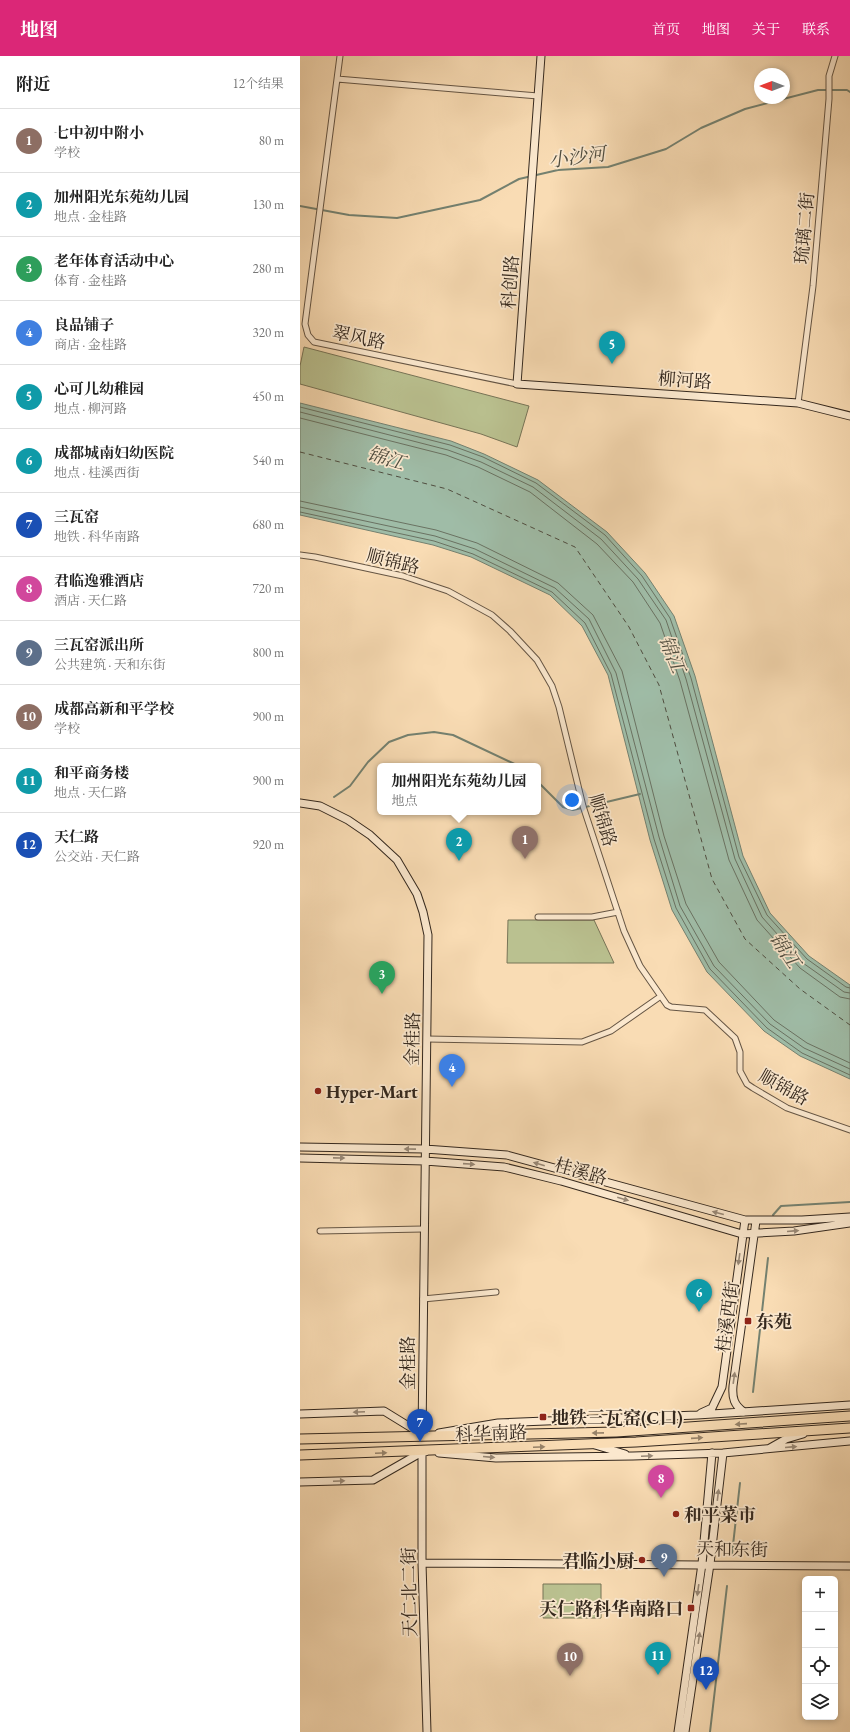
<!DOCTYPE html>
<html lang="zh">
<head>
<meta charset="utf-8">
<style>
	:root { --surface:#fff; --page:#f6f6f6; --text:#222; --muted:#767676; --line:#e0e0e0; --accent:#db2777 }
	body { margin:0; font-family:"EB Garamond","Noto Serif SC",serif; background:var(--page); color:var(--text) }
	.controls { position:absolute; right:12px; bottom:12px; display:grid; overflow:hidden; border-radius:6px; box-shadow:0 2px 6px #0003 }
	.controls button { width:36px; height:36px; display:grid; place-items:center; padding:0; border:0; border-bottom:1px solid var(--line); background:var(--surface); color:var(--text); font:20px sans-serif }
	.compass { position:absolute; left:454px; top:12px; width:36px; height:36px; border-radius:50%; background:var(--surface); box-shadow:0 2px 6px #0003; rotate:270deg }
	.you { position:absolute; left:272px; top:744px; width:14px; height:14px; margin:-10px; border:3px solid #fff; border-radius:50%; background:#1a73e8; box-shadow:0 0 0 6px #1a73e833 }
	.badge { display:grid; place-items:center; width:26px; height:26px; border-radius:50%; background:var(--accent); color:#fff; font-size:13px; font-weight:700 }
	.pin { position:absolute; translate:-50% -33px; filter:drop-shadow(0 1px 2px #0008) }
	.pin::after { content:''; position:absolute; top:21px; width:14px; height:12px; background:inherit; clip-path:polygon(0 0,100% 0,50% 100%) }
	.popup { position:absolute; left:77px; top:707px; width:164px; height:52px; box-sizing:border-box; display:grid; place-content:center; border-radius:6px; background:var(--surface); filter:drop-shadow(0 1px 3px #0005); font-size:13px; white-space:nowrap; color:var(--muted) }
	.popup b { font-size:15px; color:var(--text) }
	.popup::after { content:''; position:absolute; left:50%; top:100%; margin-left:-8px; border:8px solid transparent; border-top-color:var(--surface) }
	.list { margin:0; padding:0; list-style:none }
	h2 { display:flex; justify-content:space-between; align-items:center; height:52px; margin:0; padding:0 16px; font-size:17px }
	h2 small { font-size:13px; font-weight:400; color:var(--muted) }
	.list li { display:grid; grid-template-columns:26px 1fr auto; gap:12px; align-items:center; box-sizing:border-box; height:64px; padding:0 16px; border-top:1px solid var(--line) }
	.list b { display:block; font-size:15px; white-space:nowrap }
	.list p { margin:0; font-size:13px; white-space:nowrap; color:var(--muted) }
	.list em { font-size:13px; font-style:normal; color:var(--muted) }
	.icon { flex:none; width:22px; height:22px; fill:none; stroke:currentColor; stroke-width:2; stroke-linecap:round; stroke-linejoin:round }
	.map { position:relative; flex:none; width:550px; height:1676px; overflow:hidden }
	header { display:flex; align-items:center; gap:24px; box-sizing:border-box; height:56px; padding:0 20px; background:var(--accent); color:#fff }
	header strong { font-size:19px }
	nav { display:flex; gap:22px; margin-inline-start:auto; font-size:14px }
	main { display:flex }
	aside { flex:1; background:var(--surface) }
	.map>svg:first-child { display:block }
	.green { fill:#bac190; stroke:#777457 }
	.water { fill:#9fbca7; stroke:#748170 }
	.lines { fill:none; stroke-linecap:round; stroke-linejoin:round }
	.shore { stroke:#6a7262; stroke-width:1 }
	.stream { stroke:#748170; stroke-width:2 }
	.ferry { stroke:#4f4d40; stroke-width:1; stroke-dasharray:5 4; stroke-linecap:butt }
	.street-casing { stroke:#655544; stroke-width:7 }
	.secondary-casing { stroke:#34281e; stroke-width:9 }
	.highway-casing { stroke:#34281e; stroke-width:11 }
	.street { stroke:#fbe8ce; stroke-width:5 }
	.secondary { stroke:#fbe8ce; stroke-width:7 }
	.highway { stroke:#f9dcb4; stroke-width:9 }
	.oneway { fill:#988876 }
	.oneway2 { fill:#968269 }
	.poi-dot { fill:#8f2418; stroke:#fbe8ce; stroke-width:1.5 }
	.labels { text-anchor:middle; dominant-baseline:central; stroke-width:3.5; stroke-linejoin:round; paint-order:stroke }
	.street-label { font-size:18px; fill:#34281e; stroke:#fbe8ce }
	.poi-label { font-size:18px; font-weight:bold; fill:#34281e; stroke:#fbe8ce; text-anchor:start }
	.water-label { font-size:19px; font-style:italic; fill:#4f4d40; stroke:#fbe8ce }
</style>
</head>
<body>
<header>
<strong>地图</strong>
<nav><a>首页</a><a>地图</a><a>关于</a><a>联系</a></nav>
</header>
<main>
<aside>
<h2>附近<small>12个结果</small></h2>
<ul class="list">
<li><span class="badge" style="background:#8d6e63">1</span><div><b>七中初中附小</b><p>学校</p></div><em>80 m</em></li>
<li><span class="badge" style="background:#0f9aa8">2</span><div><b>加州阳光东苑幼儿园</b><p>地点 · 金桂路</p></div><em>130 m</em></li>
<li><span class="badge" style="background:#2e9e5b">3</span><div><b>老年体育活动中心</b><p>体育 · 金桂路</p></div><em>280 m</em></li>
<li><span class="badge" style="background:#3f7fe0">4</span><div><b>良品铺子</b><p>商店 · 金桂路</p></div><em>320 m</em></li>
<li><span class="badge" style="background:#0f9aa8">5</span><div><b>心可儿幼稚园</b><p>地点 · 柳河路</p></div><em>450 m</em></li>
<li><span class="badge" style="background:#0f9aa8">6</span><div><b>成都城南妇幼医院</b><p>地点 · 桂溪西街</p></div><em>540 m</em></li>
<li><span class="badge" style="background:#1a4fb4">7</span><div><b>三瓦窑</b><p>地铁 · 科华南路</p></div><em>680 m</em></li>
<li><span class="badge" style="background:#d1479c">8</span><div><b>君临逸雅酒店</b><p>酒店 · 天仁路</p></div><em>720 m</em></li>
<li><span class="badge" style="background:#5c6f8a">9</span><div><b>三瓦窑派出所</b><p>公共建筑 · 天和东街</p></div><em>800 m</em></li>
<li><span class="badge" style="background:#8d6e63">10</span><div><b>成都高新和平学校</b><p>学校</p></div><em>900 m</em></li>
<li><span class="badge" style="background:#0f9aa8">11</span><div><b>和平商务楼</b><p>地点 · 天仁路</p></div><em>900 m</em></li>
<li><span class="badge" style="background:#1a4fb4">12</span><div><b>天仁路</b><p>公交站 · 天仁路</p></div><em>920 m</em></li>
</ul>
</aside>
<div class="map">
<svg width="550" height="1676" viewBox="0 0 550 1676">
	<rect width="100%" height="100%" fill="#f9dcb4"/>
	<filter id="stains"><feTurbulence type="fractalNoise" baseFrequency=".005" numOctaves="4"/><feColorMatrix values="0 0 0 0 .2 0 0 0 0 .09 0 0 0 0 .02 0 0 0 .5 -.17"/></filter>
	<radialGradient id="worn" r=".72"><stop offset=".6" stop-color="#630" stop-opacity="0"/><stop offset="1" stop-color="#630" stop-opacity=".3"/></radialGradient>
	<path class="green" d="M4 291 229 350 217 391 181 378 0 328V310Z
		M208 864H294L314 907H207Z
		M243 1528H301V1562H243Z"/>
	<path class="water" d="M0 347 151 385 184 398 238 424 307 476 345 517 374 560 395 620 443 800 470 857 509 900 550 929V1023L500 1000 464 975 407 916 372 854 350 784 308 619 282 570 250 539 171 501 133 489 0 459Z"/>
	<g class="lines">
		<path class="shore" d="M0 351 150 389 183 401 236 427 305 479 342 520 370 562 391 622 439 801 467 859 507 903 546 931 550 932
			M0 356 148 394 181 406 233 431 301 483 338 523 366 564 386 623 435 803 462 861 503 907 544 936 550 937
			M0 362 146 399 178 411 230 436 297 488 333 526 360 567 380 625 429 804 457 864 500 912 540 941 550 943
			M0 445 136 474 177 487 258 527 293 559 322 615 364 780 386 848 419 906 474 964 507 987 550 1007
			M0 451 135 480 175 493 255 532 289 563 316 617 359 781 380 850 414 910 470 968 504 992 550 1013
			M0 456 134 485 173 498 252 536 285 567 311 618 354 783 376 852 410 913 467 972 502 997 550 1019"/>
		<path class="stream" d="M0 150 49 159 97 162 180 144 219 123 258 114 308 111 366 93 401 72 445 53 518 34H547L550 36
			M238 726 263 751 273 754 340 738
			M34 741 50 730 68 706 89 686 108 679 134 676 153 679 219 710
			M473 1159 481 1150 550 1146
			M453 1336 468 1202
			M432 1498 440 1427
			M410 1676 427 1530"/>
		<path class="ferry" d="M0 396 147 433 275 491 329 571 359 629 412 823 445 883 500 933 550 969"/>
		<defs>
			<path id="street" d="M40 0 5 268 8 279 14 286 217 328
				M37 23 238 40
				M498 347 513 230 529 43V20L535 0
				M0 499 15 501 103 520 148 535 192 559 210 575 237 604 252 630 259 651 283 750 324 875 340 910 367 949 371 951 405 954 435 982 440 996V1015L447 1028 453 1032 487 1052 550 1074
				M238 861H292L318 856
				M127 983 282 986 311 975 361 940
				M20 1175 123 1173
				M123 1243 196 1236"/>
			<path id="secondary" d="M241 0 217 328 498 347 550 360
				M0 747 20 750 48 764 70 779 97 804 117 838 123 856 128 879 122 1380
				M0 1091 125 1093 207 1099 445 1164H502L550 1161
				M0 1102 125 1105 204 1111 261 1125 442 1178 494 1175 550 1167
				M444 1356C434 1349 432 1342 433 1330L456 1165
				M401 1357 412 1352 422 1331 445 1164
				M0 1358 84 1355 123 1379
				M324 1375 343 1361
				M139 1377 198 1367 397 1359 550 1349
				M295 1389 325 1398
				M470 1392 486 1383 503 1378
				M122 1396V1507L127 1676
				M139 1397 196 1402 333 1400 423 1397 550 1385
				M0 1426 73 1424 122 1396H125
				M122 1507 550 1510
				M378 1676 402 1508 412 1397
				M385 1676 410 1508 423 1397"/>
			<path id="highway" d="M0 1383 316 1376 550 1360
				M0 1399 336 1386 550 1372"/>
		</defs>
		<use href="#street" class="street-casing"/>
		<use href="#secondary" class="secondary-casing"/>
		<use href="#highway" class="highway-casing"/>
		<use href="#street" class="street"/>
		<use href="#secondary" class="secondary"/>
		<use href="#highway" class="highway"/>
	</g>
	<defs><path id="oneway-solid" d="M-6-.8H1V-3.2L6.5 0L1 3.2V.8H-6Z"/></defs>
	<g class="oneway">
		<use href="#oneway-solid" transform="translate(110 1093) rotate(-179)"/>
		<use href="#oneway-solid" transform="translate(39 1102) rotate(1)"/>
		<use href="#oneway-solid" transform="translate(169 1108) rotate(4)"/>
		<use href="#oneway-solid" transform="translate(239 1108) rotate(-164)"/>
		<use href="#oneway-solid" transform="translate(323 1143) rotate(16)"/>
		<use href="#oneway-solid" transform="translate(418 1157) rotate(-165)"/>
		<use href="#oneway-solid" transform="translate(493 1175) rotate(-5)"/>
		<use href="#oneway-solid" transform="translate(439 1203) rotate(98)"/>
		<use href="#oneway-solid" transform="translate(434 1322) rotate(-82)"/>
		<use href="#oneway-solid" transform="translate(59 1356) rotate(178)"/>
		<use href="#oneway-solid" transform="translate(491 1391) rotate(-5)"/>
		<use href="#oneway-solid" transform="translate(347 1400) rotate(-2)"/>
		<use href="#oneway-solid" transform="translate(189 1401) rotate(5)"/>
		<use href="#oneway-solid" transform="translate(39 1425) rotate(-2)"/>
		<use href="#oneway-solid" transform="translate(418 1439) rotate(-83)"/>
		<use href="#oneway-solid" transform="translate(398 1534) rotate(98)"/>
		<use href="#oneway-solid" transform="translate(399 1582) rotate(-82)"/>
	</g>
	<g class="oneway2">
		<use href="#oneway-solid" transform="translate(441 1368) rotate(176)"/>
		<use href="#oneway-solid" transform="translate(298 1377) rotate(179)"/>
		<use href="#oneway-solid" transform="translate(397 1382) rotate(-4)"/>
		<use href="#oneway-solid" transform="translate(239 1391) rotate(-2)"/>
		<use href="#oneway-solid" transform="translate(81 1397) rotate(-2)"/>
	</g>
	<g class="poi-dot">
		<circle cx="18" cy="1035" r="4"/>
		<rect x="444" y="1261" width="8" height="8" rx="2"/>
		<rect x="239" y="1357" width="8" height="8" rx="2"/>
		<circle cx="376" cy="1458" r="4"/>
		<circle cx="342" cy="1504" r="4"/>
		<rect x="387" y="1548" width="8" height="8" rx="2"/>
	</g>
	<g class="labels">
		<g class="street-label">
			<text transform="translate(504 172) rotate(-85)">琉璃二街</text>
			<text transform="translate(210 226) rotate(-86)">科创路</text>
			<text transform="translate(59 281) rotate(12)">翠风路</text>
			<text transform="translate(385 324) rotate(4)">柳河路</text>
			<text transform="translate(93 505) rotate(14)">顺锦路</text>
			<text transform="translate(303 764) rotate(73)">顺锦路</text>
			<text transform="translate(112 983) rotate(-89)">金桂路</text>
			<text transform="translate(484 1031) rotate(29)">顺锦路</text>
			<text transform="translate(281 1115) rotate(16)">桂溪路</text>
			<text transform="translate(427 1261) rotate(-82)">桂溪西街</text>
			<text transform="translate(107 1307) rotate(-90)">金桂路</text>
			<text transform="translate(191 1377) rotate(-2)">科华南路</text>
			<text transform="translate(432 1493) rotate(1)">天和东街</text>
			<text transform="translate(109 1536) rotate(-91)">天仁北二街</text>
		</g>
		<g class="poi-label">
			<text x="26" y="1035">Hyper-Mart</text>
			<text x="456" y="1265">东苑</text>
			<text x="251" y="1361">地铁三瓦窑(C口)</text>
			<text x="384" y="1458">和平菜市</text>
			<text x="334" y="1504" text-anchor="end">君临小厨</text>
			<text x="383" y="1552" text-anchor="end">天仁路科华南路口</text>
		</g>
		<g class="water-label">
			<text transform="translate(277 101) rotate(-7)">小沙河</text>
			<text transform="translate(86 402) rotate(17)">锦江</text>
			<text transform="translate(372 598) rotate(68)">锦江</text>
			<text transform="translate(485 894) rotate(56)">锦江</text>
		</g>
	</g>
	<rect width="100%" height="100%" filter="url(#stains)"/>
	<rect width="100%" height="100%" fill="url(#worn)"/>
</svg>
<div class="controls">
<button>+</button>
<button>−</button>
<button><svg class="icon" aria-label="locate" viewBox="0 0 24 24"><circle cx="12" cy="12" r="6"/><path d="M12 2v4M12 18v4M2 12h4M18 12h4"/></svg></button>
<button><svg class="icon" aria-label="layers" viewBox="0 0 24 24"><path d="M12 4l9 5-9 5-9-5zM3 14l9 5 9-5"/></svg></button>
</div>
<svg class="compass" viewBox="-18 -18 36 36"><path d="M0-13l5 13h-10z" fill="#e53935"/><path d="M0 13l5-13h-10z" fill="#767676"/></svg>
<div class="you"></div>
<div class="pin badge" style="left:225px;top:803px;background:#8d6e63">1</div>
<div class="pin badge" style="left:159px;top:805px;background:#0f9aa8">2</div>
<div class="popup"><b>加州阳光东苑幼儿园</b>地点</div>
<div class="pin badge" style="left:82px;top:938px;background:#2e9e5b">3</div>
<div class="pin badge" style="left:152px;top:1031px;background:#3f7fe0">4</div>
<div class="pin badge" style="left:312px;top:308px;background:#0f9aa8">5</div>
<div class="pin badge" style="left:399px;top:1256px;background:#0f9aa8">6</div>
<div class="pin badge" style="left:120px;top:1386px;background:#1a4fb4">7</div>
<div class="pin badge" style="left:361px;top:1442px;background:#d1479c">8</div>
<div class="pin badge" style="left:364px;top:1521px;background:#5c6f8a">9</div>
<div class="pin badge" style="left:270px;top:1620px;background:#8d6e63">10</div>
<div class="pin badge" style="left:358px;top:1619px;background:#0f9aa8">11</div>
<div class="pin badge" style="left:406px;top:1634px;background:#1a4fb4">12</div>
</div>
</main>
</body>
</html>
